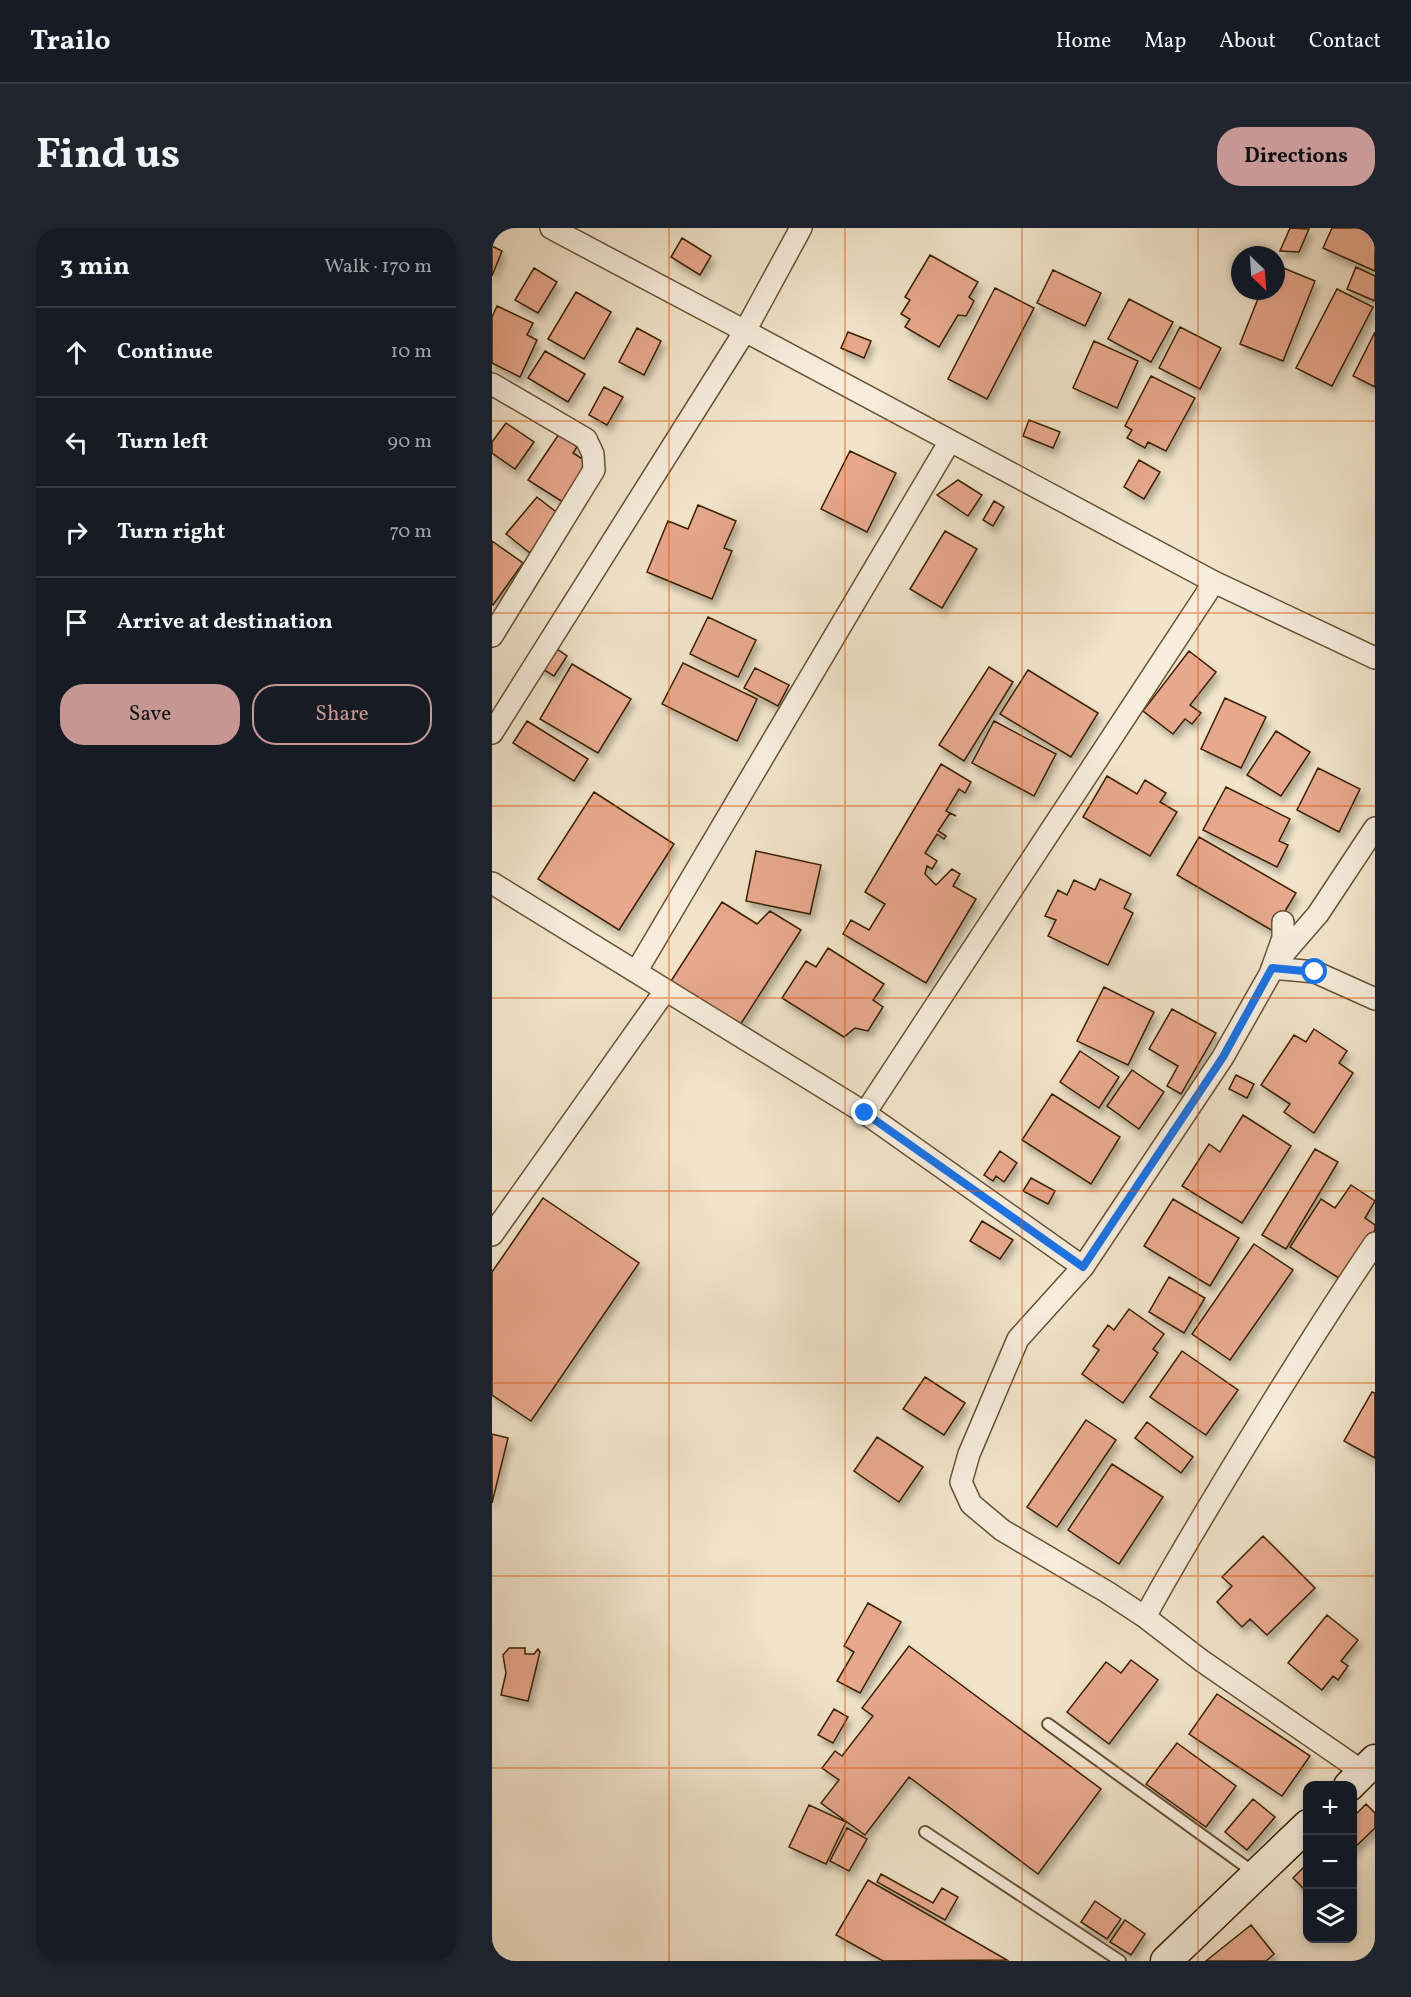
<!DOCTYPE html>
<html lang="en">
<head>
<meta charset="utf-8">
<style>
	:root { --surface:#171b24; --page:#20242c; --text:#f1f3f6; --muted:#9ea1a6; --line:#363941; --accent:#c59692 }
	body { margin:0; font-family:Vollkorn,serif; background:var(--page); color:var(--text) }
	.controls { position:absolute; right:18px; bottom:18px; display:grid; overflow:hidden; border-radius:12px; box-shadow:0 3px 9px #0003 }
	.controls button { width:54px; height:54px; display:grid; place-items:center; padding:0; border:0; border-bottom:2px solid var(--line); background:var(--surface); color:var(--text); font:30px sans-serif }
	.compass { position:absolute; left:739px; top:18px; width:54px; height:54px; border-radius:50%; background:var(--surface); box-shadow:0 3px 9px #0003; rotate:155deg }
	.stop { position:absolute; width:18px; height:18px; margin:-14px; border:4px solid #1a73e8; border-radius:50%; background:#fff }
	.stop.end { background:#1a73e8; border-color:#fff; box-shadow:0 2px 6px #0008 }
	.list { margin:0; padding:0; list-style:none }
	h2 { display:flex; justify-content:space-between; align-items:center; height:78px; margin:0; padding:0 24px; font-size:26px }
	h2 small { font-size:20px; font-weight:400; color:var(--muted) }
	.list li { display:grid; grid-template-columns:39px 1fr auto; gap:18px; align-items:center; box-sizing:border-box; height:90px; padding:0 24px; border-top:2px solid var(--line) }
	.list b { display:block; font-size:22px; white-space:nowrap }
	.list em { font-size:20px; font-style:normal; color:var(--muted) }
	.actions { display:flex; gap:12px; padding:18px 24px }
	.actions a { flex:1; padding:14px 0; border:2px solid var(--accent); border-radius:24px; text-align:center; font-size:21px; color:var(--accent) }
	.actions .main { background:var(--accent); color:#111 }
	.icon { flex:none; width:33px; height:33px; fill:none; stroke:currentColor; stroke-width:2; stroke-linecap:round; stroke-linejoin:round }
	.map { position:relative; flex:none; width:883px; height:1733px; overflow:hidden; border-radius:24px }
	header { display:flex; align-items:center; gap:36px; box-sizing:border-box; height:84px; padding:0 30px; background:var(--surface); border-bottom:2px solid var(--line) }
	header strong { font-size:28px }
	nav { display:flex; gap:33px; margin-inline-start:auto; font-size:21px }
	.intro { display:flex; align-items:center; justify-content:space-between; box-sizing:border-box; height:144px; padding:0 36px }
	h1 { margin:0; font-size:42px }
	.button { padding:15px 27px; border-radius:24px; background:var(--accent); color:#111; font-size:21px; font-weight:700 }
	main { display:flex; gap:36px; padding:0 36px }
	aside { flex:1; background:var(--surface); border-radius:24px; box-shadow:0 3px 9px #0003 }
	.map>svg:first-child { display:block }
	.building { fill:#e7a88d; stroke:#3a2102; stroke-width:1.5; filter:url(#shadow) }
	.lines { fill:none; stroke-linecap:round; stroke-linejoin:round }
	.lane-casing { stroke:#685234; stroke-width:14 }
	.street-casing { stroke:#685234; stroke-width:24 }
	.secondary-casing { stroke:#3a2102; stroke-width:33 }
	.lane { stroke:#f6eddd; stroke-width:10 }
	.street { stroke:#f6eddd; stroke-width:21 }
	.secondary { stroke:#f6eddd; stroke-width:30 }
	.route { stroke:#1a73e8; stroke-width:8 }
	.grid { fill:none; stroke:#df560c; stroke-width:1.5; stroke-opacity:0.55 }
</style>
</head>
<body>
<header>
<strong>Trailo</strong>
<nav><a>Home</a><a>Map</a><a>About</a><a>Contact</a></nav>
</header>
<div class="intro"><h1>Find us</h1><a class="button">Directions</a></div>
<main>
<aside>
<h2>3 min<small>Walk · 170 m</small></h2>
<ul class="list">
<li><svg class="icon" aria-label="ahead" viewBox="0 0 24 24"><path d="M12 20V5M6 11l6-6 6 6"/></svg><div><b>Continue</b></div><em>10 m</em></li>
<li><svg class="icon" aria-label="left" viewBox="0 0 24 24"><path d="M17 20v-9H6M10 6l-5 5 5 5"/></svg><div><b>Turn left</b></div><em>90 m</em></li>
<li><svg class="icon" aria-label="right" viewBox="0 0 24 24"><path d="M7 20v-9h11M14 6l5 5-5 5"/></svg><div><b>Turn right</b></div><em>70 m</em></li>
<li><svg class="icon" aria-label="arrive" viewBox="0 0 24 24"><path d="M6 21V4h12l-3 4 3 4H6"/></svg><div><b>Arrive at destination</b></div></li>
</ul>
<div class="actions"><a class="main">Save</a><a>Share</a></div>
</aside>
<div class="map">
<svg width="883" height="1733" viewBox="0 0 883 1733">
	<defs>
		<filter id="shadow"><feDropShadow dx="3.5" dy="6" stdDeviation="3" flood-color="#0004"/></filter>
	</defs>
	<rect width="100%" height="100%" fill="#f1e4ca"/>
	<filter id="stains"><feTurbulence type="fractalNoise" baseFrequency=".00333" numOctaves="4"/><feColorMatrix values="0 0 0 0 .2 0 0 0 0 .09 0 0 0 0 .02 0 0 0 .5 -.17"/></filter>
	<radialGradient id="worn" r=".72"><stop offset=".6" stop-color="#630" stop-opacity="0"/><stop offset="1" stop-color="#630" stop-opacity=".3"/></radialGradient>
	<path class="building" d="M798 0 817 1 807 24 788 23Z
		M840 0H883V43L831 20Z
		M190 10 219 28 208 47 179 29Z
		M0 18 10 23 0 48Z
		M438 27 486 54 477 69 482 73 474 88 466 87 447 119 413 99 418 91 409 86 418 72 413 69Z
		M784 37 823 53 791 133 748 116 769 63H784Z
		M864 39 883 48V73L855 61Z
		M42 40 65 54 46 85 23 72Z
		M561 42 609 65 593 98 545 75Z
		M503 60 542 80 495 171 456 151Z
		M845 61 881 79 840 158 804 140Z
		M84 64 119 84 92 131 56 111Z
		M637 71 681 94 659 134 616 111Z
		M5 78 41 95 35 107 45 112 28 149 0 135V89Z
		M688 99 729 120 708 161 667 140Z
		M145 100 169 113 152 147 127 134Z
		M356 104 379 113 372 130 349 120Z
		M883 104V159L861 148Z
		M602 113 646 133 625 180 581 160Z
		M53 123 93 146 76 174 36 150Z
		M659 148 703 170 674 223 656 214 653 220 635 210 640 202 633 198Z
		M112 159 131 169 115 197 97 187Z
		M537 192 568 204 561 220 531 208Z
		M14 195 42 214 23 241 0 225V214Z
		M67 206 85 219 81 225 100 237 74 276 36 252Z
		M358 223 404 245 375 304 329 281Z
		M647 232 668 244 652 271 632 259Z
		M466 252 490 267 476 288 445 267Z
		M45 269 68 287 38 325 14 306Z
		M502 273 512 279 501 298 491 292Z
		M206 277 244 293 232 320 240 323 220 371 155 344 176 293 196 301Z
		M453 303 485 321 450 380 418 361Z
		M0 313 31 335 1 377 0 376Z
		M216 389 264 412 246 449 198 426Z
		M58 416 75 428 62 448 44 437Z
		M697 423 724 444 698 477 709 485 700 496 693 491 681 506 651 483Z
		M191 435 265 471 245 513 170 476Z
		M80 436 139 471 106 525 48 491Z
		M497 439 521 454 472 533 447 517Z
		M263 440 297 457 286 478 252 460Z
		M536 442 606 485 579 529 508 486Z
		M733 470 774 489 749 540 709 521Z
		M35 493 96 531 82 553 21 515Z
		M502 493 564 526 542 568 480 535Z
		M784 503 818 524 789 568 755 547Z
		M449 536 479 554 473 565 467 561 454 583 464 588 458 585 446 603 454 608 452 611 445 606 433 625 445 633 440 641 435 638 433 646 444 657 460 641 468 646 461 658 484 671 434 755 351 706 359 692 377 702 393 676 373 664Z
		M826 540 868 561 847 604 805 582Z
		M615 548 645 566 653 552 674 565 668 574 685 584 658 628 591 589Z
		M734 559 798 591 787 613 796 617 785 639 711 602Z
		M102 564 182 616 127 702 46 651Z
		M707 609 804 665 781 703 685 647Z
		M264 623 329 637 318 686 254 673Z
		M608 651 639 666 632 680 641 685 616 737 556 708 564 692 553 688 566 662 575 667 582 652 603 662Z
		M230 674 265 696 278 683 309 702 248 797 179 753Z
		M336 720 392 756 381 772 391 779 376 803 363 800 352 809 290 770 314 733 324 739Z
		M612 759 662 784 636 837 585 813Z
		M680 781 724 805 689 866 675 858 686 838 657 821Z
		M822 801 855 823 847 835 861 845 822 905 792 884 798 876 769 857 802 807 814 814Z
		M588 823 627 849 607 880 568 854Z
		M640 842 672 864 647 901 615 878Z
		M744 847 762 856 755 870 737 861Z
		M560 866 628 909 599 956 530 912Z
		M751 887 799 918 750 995 690 958 717 916 728 924Z
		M823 921 846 934 794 1021 770 1007Z
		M508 923 525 935 512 954 504 948 501 953 492 947Z
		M539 950 563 963 556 976 531 963Z
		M859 957 883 973 873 990 883 997V1002L850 1052 798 1019 829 971 843 980Z
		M51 970 147 1035 39 1193 0 1167V1044Z
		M681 971 747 1010 718 1058 652 1018Z
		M490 993 521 1012 508 1031 478 1013Z
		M762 1016 801 1042 738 1132 700 1106Z
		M677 1049 713 1070 692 1105 657 1084Z
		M637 1081 672 1106 661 1121 666 1125 631 1175 590 1146 607 1122 601 1118 616 1097 622 1102Z
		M690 1123 746 1162 714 1207 658 1169Z
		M433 1149 473 1175 452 1207 411 1181Z
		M880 1164 883 1165V1230L852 1213Z
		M594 1192 624 1212 565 1299 535 1279Z
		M655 1194 701 1229 689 1245 643 1210Z
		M0 1206 16 1210 0 1275Z
		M385 1209 431 1239 407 1274 362 1243Z
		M620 1236 671 1269 627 1336 576 1302Z
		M771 1308 823 1360 775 1407 758 1391 750 1399 725 1374 740 1358 730 1349Z
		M376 1375 409 1394 368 1465 345 1453 362 1424 352 1418Z
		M835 1387 866 1412 849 1433 856 1438 846 1452 841 1448 830 1462 796 1435Z
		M417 1418 609 1561 546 1646 417 1549 373 1607 329 1575 347 1552 330 1540 343 1523 350 1528 381 1488 370 1480Z
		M17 1420H33V1426H42L46 1421 48 1424 36 1473 9 1467 14 1445 11 1427Z
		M639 1432 666 1452 617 1516 575 1484 614 1434 629 1445Z
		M725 1466 818 1528 790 1568 697 1506Z
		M342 1481 356 1489 341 1515 326 1507Z
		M685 1515 744 1558 714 1599 654 1556Z
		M761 1571 783 1589 755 1622 733 1604Z
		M874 1576 883 1585V1600L860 1622V1590Z
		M317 1577 354 1594 334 1636 297 1619Z
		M355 1600 375 1611 357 1643 338 1633Z
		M816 1635V1665L801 1650Z
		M389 1646 441 1675 450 1660 466 1669 453 1692 385 1654Z
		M376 1652 515 1732 391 1733 344 1707Z
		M603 1673 629 1691 615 1711 589 1694Z
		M633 1692 653 1706 639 1727 618 1714Z
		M759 1697 782 1726 774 1733H714Z"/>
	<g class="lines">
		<defs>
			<path id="lane" d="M556 1496 764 1646
				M433 1604 628 1733"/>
			<path id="street" d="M309 0 253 103 722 354 883 430
				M0 156 94 211 101 226 102 242 0 408
				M0 505 253 103 59 0
				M0 655 373 885
				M791 694V710L778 746 731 829 591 1039 526 1111 477 1226 469 1254 479 1276 510 1302 615 1364 653 1389 710 1433 871 1544
				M788 730 826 686 883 600
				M780 740 823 744 883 771
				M144 744 458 213
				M0 1007 173 763
				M591 1039 373 885 722 354
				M653 1389C681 1337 712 1286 743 1235 788 1161 834 1087 883 1015"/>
			<path id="secondary" d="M857 1558 883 1532
				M674 1733 816 1597"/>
		</defs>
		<use href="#lane" class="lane-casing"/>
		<use href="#street" class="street-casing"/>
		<use href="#secondary" class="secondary-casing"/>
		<use href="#lane" class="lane"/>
		<use href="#street" class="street"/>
		<use href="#secondary" class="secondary"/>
	</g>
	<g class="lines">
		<path class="route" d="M373 885 591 1039 731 829 780 740 823 744"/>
	</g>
	<path class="grid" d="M177 0V1733M353 0V1733M530 0V1733M706 0V1733M0 193H883M0 385H883M0 578H883M0 770H883M0 963H883M0 1155H883M0 1348H883M0 1540H883"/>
	<rect width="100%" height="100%" filter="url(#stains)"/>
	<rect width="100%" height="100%" fill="url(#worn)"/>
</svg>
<div class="controls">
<button>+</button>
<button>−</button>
<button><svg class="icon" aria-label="layers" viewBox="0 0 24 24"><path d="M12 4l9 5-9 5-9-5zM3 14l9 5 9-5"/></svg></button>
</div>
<svg class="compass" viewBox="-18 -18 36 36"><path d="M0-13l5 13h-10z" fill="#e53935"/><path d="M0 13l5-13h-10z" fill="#9ea1a6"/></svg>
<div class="stop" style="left:823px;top:744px"></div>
<div class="stop end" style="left:373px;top:885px"></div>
</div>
</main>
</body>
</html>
